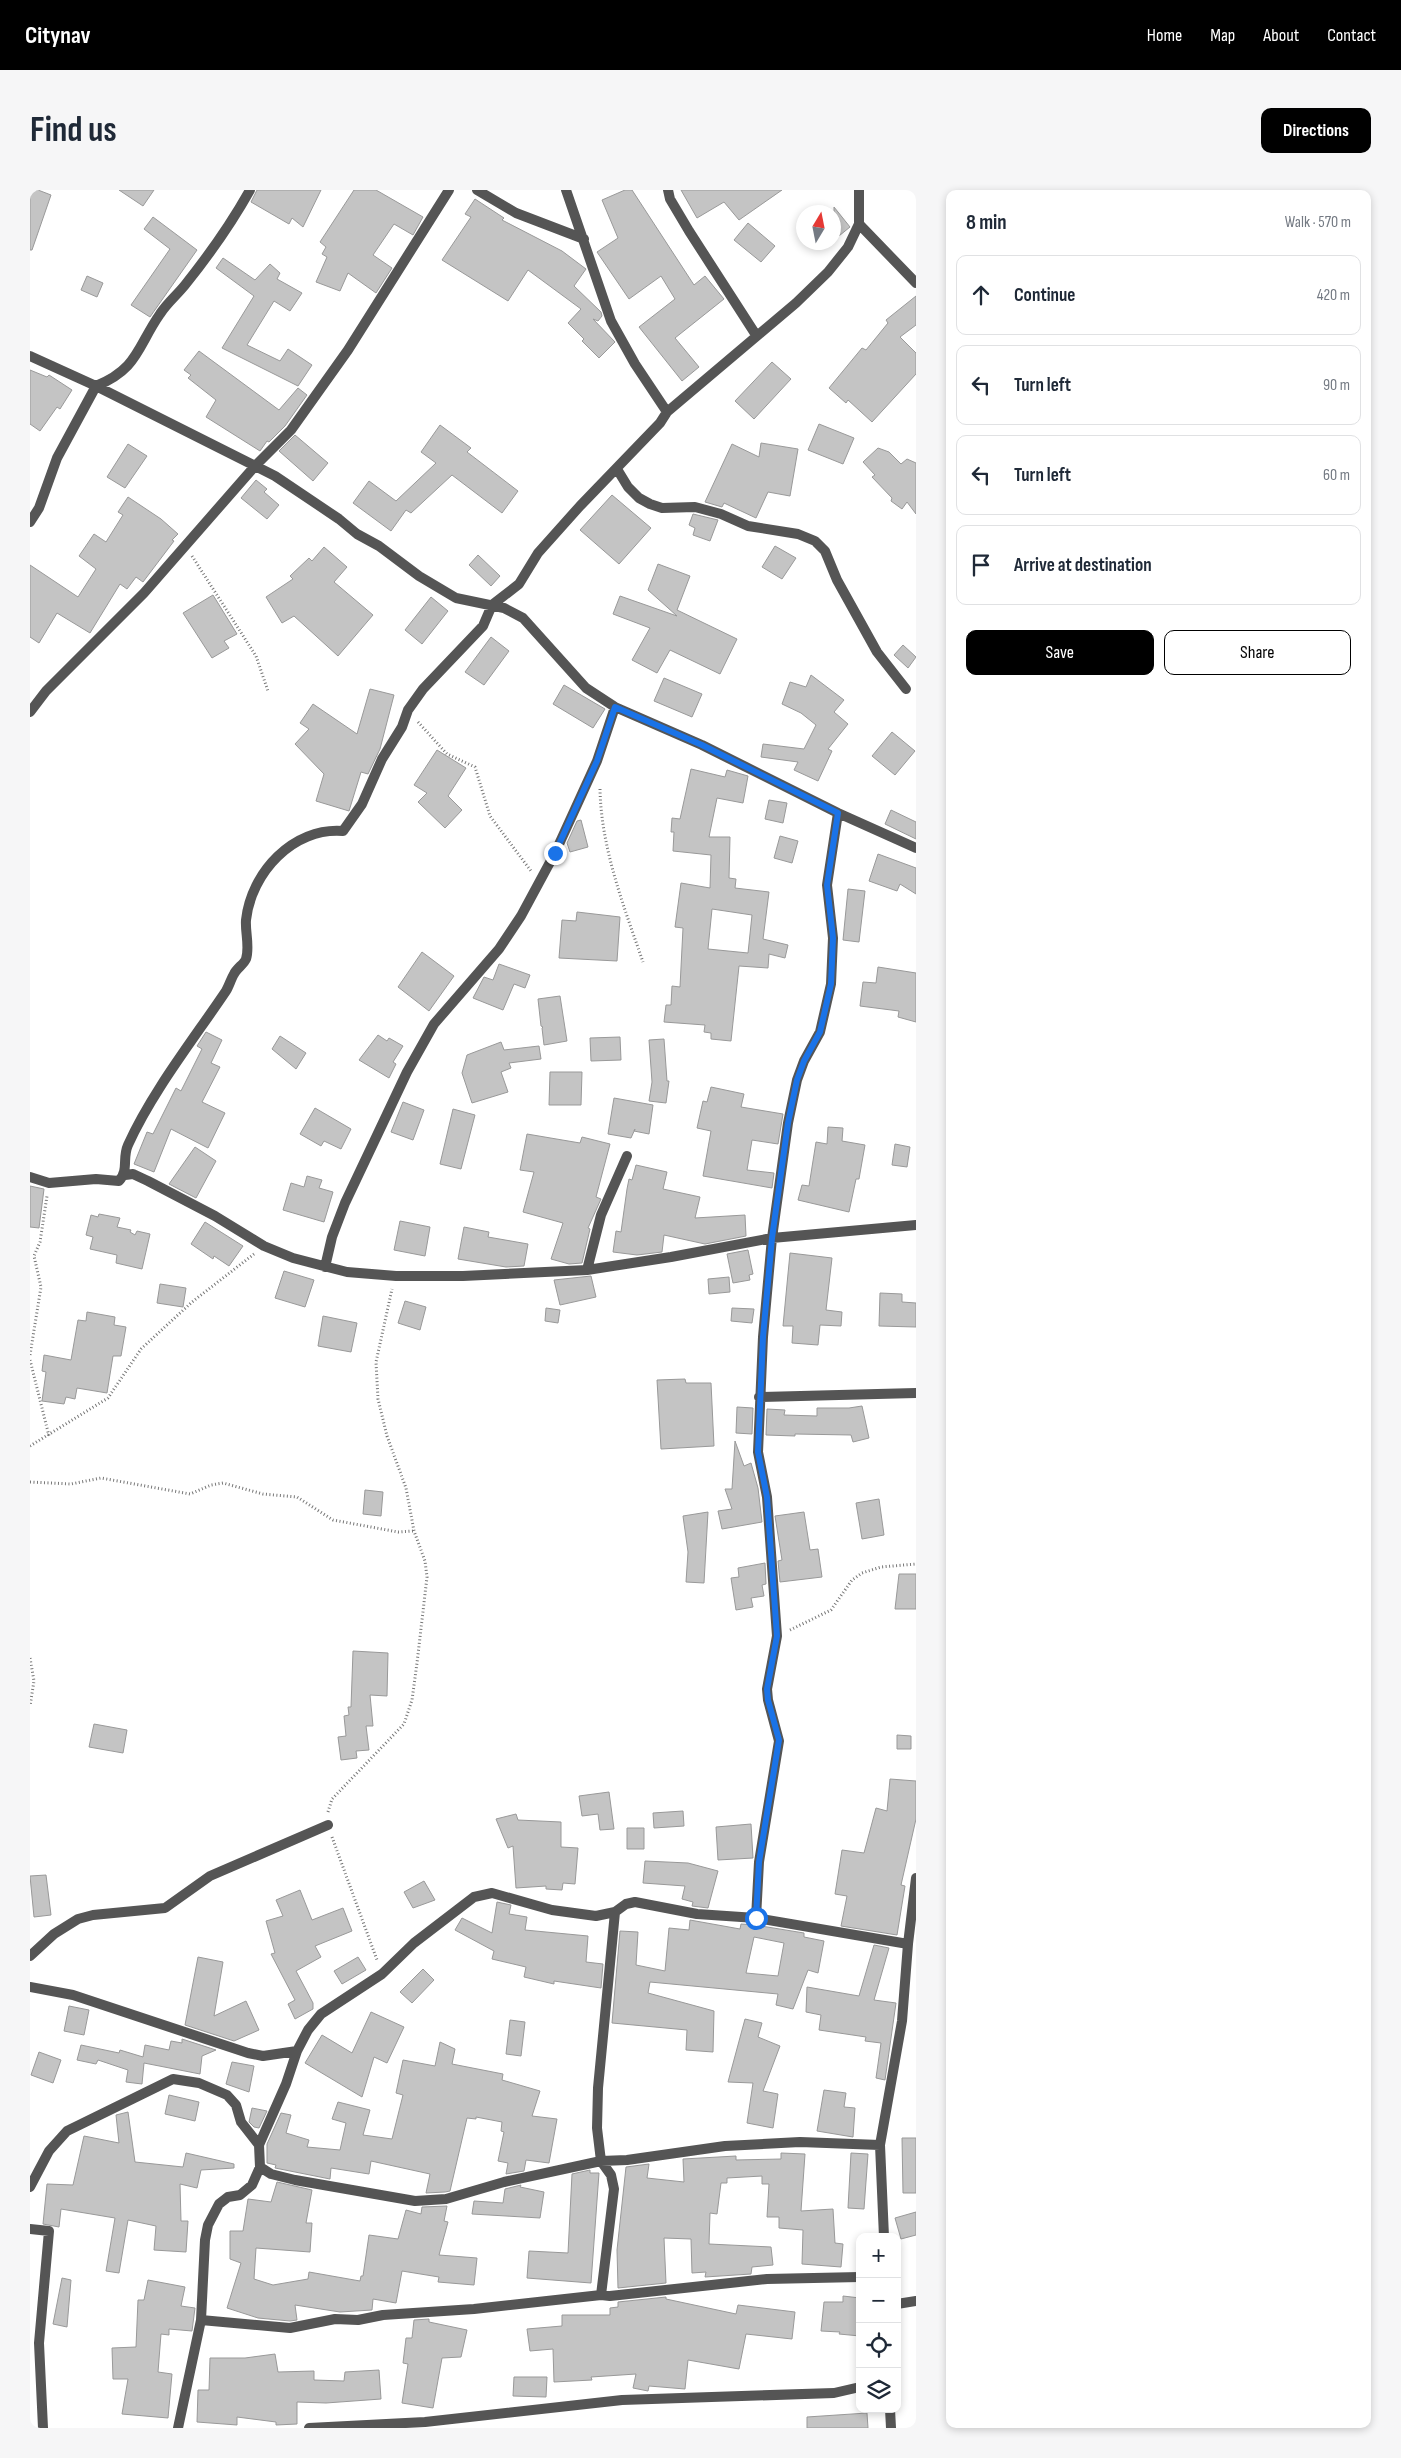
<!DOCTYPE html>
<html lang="en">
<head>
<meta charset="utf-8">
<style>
	:root { --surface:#fff; --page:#f6f6f7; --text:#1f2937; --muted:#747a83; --line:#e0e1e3; --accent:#000 }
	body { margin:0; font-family:"Sofia Sans Condensed",sans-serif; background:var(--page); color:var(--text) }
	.controls { position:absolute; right:15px; bottom:15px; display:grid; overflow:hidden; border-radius:10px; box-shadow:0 2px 8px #0003 }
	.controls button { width:45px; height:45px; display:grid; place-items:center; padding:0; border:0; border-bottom:1px solid var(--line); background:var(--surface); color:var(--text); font:25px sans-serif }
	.compass { position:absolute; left:766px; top:15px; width:45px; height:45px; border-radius:50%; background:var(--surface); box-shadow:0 2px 8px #0003; rotate:10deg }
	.stop { position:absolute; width:15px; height:15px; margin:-11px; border:4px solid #1a73e8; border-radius:50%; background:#fff }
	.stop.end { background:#1a73e8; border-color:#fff; box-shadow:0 1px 5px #0008 }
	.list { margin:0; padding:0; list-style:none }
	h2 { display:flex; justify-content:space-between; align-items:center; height:65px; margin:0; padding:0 20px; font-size:21px }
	h2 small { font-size:16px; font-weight:400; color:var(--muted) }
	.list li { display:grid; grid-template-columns:32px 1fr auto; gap:15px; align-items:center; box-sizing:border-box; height:80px; margin:0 10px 10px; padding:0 10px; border:1px solid var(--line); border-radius:10px }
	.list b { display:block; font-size:19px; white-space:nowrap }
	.list em { font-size:16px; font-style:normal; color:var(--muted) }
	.actions { display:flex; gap:10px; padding:15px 20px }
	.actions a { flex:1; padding:11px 0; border:1px solid var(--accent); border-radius:10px; text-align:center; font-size:18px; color:var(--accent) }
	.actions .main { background:var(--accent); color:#fff }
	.icon { flex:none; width:28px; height:28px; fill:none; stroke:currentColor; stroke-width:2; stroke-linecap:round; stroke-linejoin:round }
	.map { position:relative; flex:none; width:886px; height:2238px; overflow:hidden; border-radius:10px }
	header { display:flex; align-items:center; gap:30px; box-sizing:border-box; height:70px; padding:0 25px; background:var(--accent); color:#fff }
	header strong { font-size:24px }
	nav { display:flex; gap:28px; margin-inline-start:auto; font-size:18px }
	.intro { display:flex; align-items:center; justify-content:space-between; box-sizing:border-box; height:120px; padding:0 30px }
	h1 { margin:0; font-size:35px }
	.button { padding:12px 22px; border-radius:10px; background:var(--accent); color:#fff; font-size:18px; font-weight:700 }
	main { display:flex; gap:30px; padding:0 30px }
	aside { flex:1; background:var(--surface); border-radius:10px; box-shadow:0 2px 8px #0003 }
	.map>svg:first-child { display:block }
	.building { fill:#c4c4c4; stroke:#999; fill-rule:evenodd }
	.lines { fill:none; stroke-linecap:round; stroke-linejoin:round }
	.path { stroke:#777; stroke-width:3; stroke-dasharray:1 2.5; stroke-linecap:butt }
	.minor { stroke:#555; stroke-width:10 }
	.route { stroke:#1a73e8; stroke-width:6 }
</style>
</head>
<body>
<header>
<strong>Citynav</strong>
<nav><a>Home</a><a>Map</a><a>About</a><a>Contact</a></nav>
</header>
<div class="intro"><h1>Find us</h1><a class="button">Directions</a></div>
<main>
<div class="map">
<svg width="886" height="2238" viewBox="0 0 886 2238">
	<rect width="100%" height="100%" fill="#fff"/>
	<path class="building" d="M0 0H8L21 5 2 60H0Z
		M89 0H124L113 16Z
		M227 0H291L273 37 262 28 259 34 221 12Z
		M324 0H346L393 27 383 45 364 34 343 65 362 78 346 103 318 83 310 101 286 92 297 67 292 64 296 57 290 52Z
		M595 0H602L664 95 675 86 694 109 645 148 669 177 652 191 609 137 645 109 631 86 599 109 567 62 588 48 572 10Z
		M651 0H752L709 30 694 12 667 28Z
		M445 9 474 28 472 30 532 61 556 79 544 96 571 122 572 126 568 131 563 129 585 152 569 168 552 151 554 149 538 133 551 119 498 80 478 111 412 70 441 27 435 24Z
		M804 17 820 37 804 50Z
		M123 27 167 60 120 127 101 115 140 59 114 39Z
		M718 33 745 56 731 72 704 50Z
		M193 68 225 90 240 74 250 83 247 89 272 103 260 121 244 111 217 155 250 171 258 159 282 175 268 196 192 158 224 106 186 78Z
		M57 86 73 93 67 107 51 100Z
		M886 106V135L870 147 886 163V184L842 232 818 210 816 213 799 198 832 158 836 160 858 133 856 130Z
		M169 161 249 220 268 198 277 205 255 236 239 252 237 251 230 261 176 227 186 210 158 188 161 185 154 180Z
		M742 172 761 189 724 229 705 211Z
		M0 180 17 187 19 185 42 200 30 219 27 217 10 241 0 234Z
		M789 234 824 248 813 274 778 260Z
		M410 235 441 258 437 262 488 301 472 323 422 285 381 323 376 320 361 341 323 313 339 291 366 311 406 273 391 262Z
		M265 245 298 273 283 291 249 261Z
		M731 253 768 259 760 306 738 302 726 328 694 313 692 317 675 312 702 254 729 267Z
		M98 254 117 266 95 298 77 287Z
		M848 258 859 262 871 274 877 269 886 273V324L877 312 872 319 861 311 862 308 842 287 845 285 833 272Z
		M226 290 237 299 234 302 249 315 237 329 211 308Z
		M582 305 621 338 589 374 550 340Z
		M98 307 131 329 148 344 142 350 144 351 113 392 106 387 97 399 90 394 60 443 27 423 9 453 0 447V375L48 407 66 379 49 366 64 344 76 352 93 325 88 322Z
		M663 324 688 330 680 351 663 345 665 338 659 335Z
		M745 356 766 368 752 389 732 377Z
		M294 357 317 377 304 392 343 425 308 466 264 426 252 433 236 407 263 389 260 386 279 368 282 371Z
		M448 365 470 386 461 396 439 375Z
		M628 374 660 386 647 420 707 449 690 484 640 460 627 483 602 470 620 438 583 424 590 406 647 426 618 400Z
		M183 405 207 444 194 451 199 458 182 468 153 423Z
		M401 407 418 421 392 454 375 440Z
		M461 447 479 461 454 495 435 482Z
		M873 455 886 467 878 478 864 465Z
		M781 485 814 510 804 522 818 534 798 559 802 561 788 591 764 580 768 572 731 567 733 554 774 559 786 535 771 523 752 514 760 492 776 497Z
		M634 488 672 504 662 527 624 511Z
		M534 495 575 519 563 538 523 514Z
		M340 499 364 505 350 559 338 584 331 582 319 621 286 611 294 584 265 554 279 539 270 533 283 514 327 544Z
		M862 542 885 561 865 585 842 566Z
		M407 560 436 578 418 606 432 620 415 638 388 612 397 603 384 595Z
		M661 579 695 587 697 580 718 586 713 613 687 608 679 647H700L699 688 706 689 705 698 739 702 733 749 758 755 755 768 739 764 738 778 709 776 701 851 681 849V843L674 842 675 835 634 832 636 815H641L642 796 650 797 653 738 645 737 651 693 680 698 681 665 643 661 644 642H641L642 628 650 629ZM682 719 722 725 718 763 678 759Z
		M739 610 757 613 753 633 735 629Z
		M861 620 886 632V649L855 634Z
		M551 630 558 657 540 662 537 653 547 631Z
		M750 646 768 651 762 673 744 668Z
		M848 664 886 678V704L870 694 867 701 839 691Z
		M818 699 835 701 829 752 813 750Z
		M547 722 590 727 587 771 529 768 532 730 546 731Z
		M392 762 424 786 399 821 368 797Z
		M469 774 500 785 495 798 484 794 473 820 443 808 454 787 463 790Z
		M848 777 886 783V832L868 827 869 821 830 816 833 792 846 793Z
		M530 806 537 851 514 855 512 838 513 837 511 836 508 809Z
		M176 842 192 850 181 873 190 877 172 912 195 923 178 958 141 939 124 982 104 974 117 942 123 944 146 898 151 901 172 859 167 856Z
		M348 845 357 851 359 848 373 856 363 872 366 874 359 888 329 870Z
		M250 846 276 863 266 879 242 859Z
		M590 847 591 870 561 871 560 848Z
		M634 849 637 891H639L636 913 619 911 622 892 619 850Z
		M471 852 474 860 509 856 511 869 479 873 481 878 471 882 478 902 442 913 432 883 437 865Z
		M520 882H552L551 915H519Z
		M681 897 714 904 711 917 753 924 748 954 722 950 717 980 744 983 742 998 673 986 681 941 667 938 673 911 677 912Z
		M584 908 623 915 619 944 604 941 605 939 601 948 578 944Z
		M373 912 394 920 383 950 361 942Z
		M285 918 321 939 311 959 294 951 291 956 270 944Z
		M423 919 445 925 431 979 410 974Z
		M798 937 813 938 812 951 835 955 829 989H826L819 1022 768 1010 772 995 779 996 786 952 797 954Z
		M497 944 550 953 552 947 580 954 566 1007 571 1009 558 1038 560 1039 552 1073 539 1074 521 1069 533 1033 493 1022 504 982 490 980Z
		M865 954 880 957 877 977 862 975Z
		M165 957 186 971 166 1008 139 994Z
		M606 975 637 982 633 999 670 1007 665 1028 715 1025 716 1046 675 1054 634 1045 632 1062 607 1065 583 1062 586 1041 591 1042 597 999 599 989 602 990Z
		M277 986 292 990 289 998 303 1002 294 1032 253 1020 261 993 274 997Z
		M0 996 14 999 9 1038 0 1037Z
		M69 1024 90 1028 87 1037 101 1040 100 1042 105 1045 107 1041 120 1044 112 1079 86 1073 87 1065 60 1059 63 1047 56 1045 61 1025 68 1027Z
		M370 1031 400 1037 395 1066 364 1060Z
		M175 1032 213 1056 199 1076 184 1066 183 1069 161 1054Z
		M434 1037 459 1042 458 1047 498 1054 494 1076 476 1077 428 1069Z
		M718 1060 723 1084 719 1085 720 1090 703 1093 697 1064Z
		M760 1063 802 1068 796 1120 812 1122 811 1136 790 1135 788 1155 762 1153 763 1136H753Z
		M254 1081 284 1090 275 1117 245 1108Z
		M561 1086 566 1107 530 1115 524 1090Z
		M699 1087 700 1102 679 1104 678 1089Z
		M130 1094 156 1098 153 1117 127 1113Z
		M850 1103 872 1104V1112L886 1113V1137L849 1136Z
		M375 1111 396 1117 390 1140 368 1133Z
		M516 1118 530 1120 528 1133 515 1131Z
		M702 1118 724 1119 722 1133 701 1131Z
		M57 1122 85 1127 84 1135 96 1137 91 1166H83L77 1203 47 1198 45 1209 36 1207 34 1214 12 1211 16 1182 12 1181 14 1165 41 1170 48 1130 56 1131Z
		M293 1126 327 1133 321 1162 288 1156Z
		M655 1189 656 1193H681L684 1256 631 1259 627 1190Z
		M832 1216 839 1248 823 1252 821 1245 765 1244V1246L736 1245 737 1219 755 1220 754 1225 787 1226V1218H819Z
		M707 1217 723 1218 722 1244 706 1243Z
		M705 1251 714 1276 721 1273 728 1298 732 1332 692 1339 688 1321 702 1319 695 1299H702Z
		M335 1300 353 1302 351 1326 333 1324Z
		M849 1309 854 1345 832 1349 826 1313Z
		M678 1322 674 1393 656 1392 658 1362 653 1326Z
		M774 1322 780 1360 788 1359 792 1387 750 1392 748 1371 752 1370 745 1326Z
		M735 1373 736 1394 732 1395 734 1406 721 1408 723 1417 706 1420 701 1388 709 1387 708 1378Z
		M869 1384H886V1419H865Z
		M323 1461 358 1463 357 1506 340 1505 343 1536H336L339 1560 326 1561 327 1568 311 1570 308 1547 316 1546 314 1526 319 1525 318 1517H321Z
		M64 1534 97 1540 93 1563 59 1557Z
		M867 1545 881 1546V1559H867Z
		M860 1589 886 1591V1629L871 1695 875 1696 867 1745 811 1736 817 1706 805 1704 812 1660 834 1663 846 1618 857 1621Z
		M579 1602 584 1639 570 1640 568 1624 552 1626 549 1606Z
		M653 1621 654 1636 624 1638 623 1623Z
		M486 1624 488 1630 531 1632V1657L548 1658 545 1694 533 1693 532 1700 516 1699V1696L486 1698 483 1656 478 1658 466 1629Z
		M721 1634 723 1668 688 1670 686 1637Z
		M597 1638H614V1659H597Z
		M615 1671 658 1673 688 1681 678 1718 662 1716 663 1712 652 1709 655 1696 613 1693Z
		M16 1685 21 1725 4 1727 0 1686Z
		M394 1691 405 1710 383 1718 374 1702Z
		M270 1700 282 1730 313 1718 322 1741 285 1756 291 1767 266 1781 283 1813V1819L265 1829 258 1814 265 1810 241 1764 245 1763 236 1731 253 1726 246 1710Z
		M467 1712 481 1715 479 1724 497 1727 495 1740 558 1746 556 1772 573 1774 571 1798 524 1791V1794L494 1787 496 1777 462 1769 464 1761 425 1740 432 1728 462 1743Z
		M660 1730 710 1739 711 1734 725 1735 774 1743V1747L794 1751 788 1783 778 1780 763 1819 746 1815 748 1804 620 1792 618 1803 684 1821 683 1862 656 1860 657 1840 582 1833 590 1741 608 1742 606 1775 635 1781 639 1738 659 1740ZM724 1747 754 1753 748 1786 716 1783Z
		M844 1755 859 1758 844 1810 866 1813 855 1890 846 1888 851 1853 835 1851 836 1847 789 1840 791 1825 776 1822 777 1797 829 1806Z
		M168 1767 193 1772 184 1826 216 1811 229 1840 204 1851 155 1835Z
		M328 1767 336 1780 312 1794 304 1781Z
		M393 1779 404 1790 382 1813 370 1802Z
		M39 1816 59 1820 54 1845 34 1841Z
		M341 1822 374 1837 357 1873 344 1867 332 1907 275 1873 292 1845 322 1863Z
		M715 1829 732 1833 728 1847 750 1856 733 1901 748 1904 743 1938 717 1933 723 1893 698 1892Z
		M480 1830 495 1832 491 1866 476 1864Z
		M152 1849 186 1860 172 1866 170 1884 114 1873 112 1894 96 1892 98 1880 68 1870 66 1874 47 1870 51 1855 89 1863 90 1860 113 1867 115 1855 139 1860 141 1851 152 1853Z
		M410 1852 425 1859 422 1874 473 1884 472 1890 510 1901 502 1926 527 1929 519 1973 496 1970 494 1981 476 1984 478 1973 468 1971 474 1942 471 1941 472 1932 446 1927V1929L437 1928 420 2001 415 2002 396 2003 400 1984 341 1971 339 1984 301 1978 300 1989 245 1978 246 1975 237 1973V1954L251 1923 261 1925 256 1943 279 1950 277 1957 310 1960 316 1933 302 1929 308 1912 340 1920 333 1945 362 1949 373 1905 366 1903 373 1870 405 1876Z
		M9 1862 31 1870 23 1893 1 1885Z
		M202 1872 224 1876 219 1902 196 1894Z
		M794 1900 816 1903 814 1917 825 1918 823 1947 787 1941Z
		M139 1905 169 1912 165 1931 135 1924Z
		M222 1918 237 1921 229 1938 224 1937 219 1932Z
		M98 1922 105 1972 153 1977 156 1963 204 1974V1978L171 1980 167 1998 150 1994 151 2031H158L156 2062 124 2060 126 2036 98 2030 89 2083 76 2081 85 2028 31 2019 29 2037 13 2034 17 1994 43 1995 54 1946 89 1953 86 1925Z
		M872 1948H886V2003H873Z
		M751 1963 775 1964 771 2021 803 2019 805 2053 813 2054 811 2077 772 2074 773 2040 749 2038V2027H737L739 1994H732V1986L697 1988V1993H691L687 2024 680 2023 679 2054 741 2057 743 2075 722 2077 721 2084 675 2087 676 2082 662 2083 661 2049 634 2048 636 2093 588 2098 587 2060 596 1977 619 1974 617 1988 654 1992 653 1969 706 1966V1970L751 1969Z
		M821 1963 838 1964 834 2019 818 2018Z
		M560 1980V1983H569L561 2093 497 2088 499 2061 538 2063 542 1984Z
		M247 1992 282 2000 276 2033H282L280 2062 226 2058 224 2089 243 2095 278 2089 279 2082 330 2091 331 2086H333L339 2045 368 2049 376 2020 391 2024 392 2017 417 2016 414 2031 418 2032 409 2065 447 2068 444 2095 408 2092 409 2087 372 2081 366 2113 343 2109 342 2120 310 2122 265 2115 267 2130 260 2131 228 2128 197 2118 211 2073 200 2069V2041H213L218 2009 241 2012Z
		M491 1995 490 1997 514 2002 510 2028 442 2024 444 2011 473 2013 475 1999Z
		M886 2022V2045L871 2049 865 2028Z
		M32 2088 41 2090 37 2137 23 2134Z
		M118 2090 155 2097 151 2116 165 2118 162 2141 139 2139V2145L131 2144 128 2182 142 2184 138 2228 92 2224 98 2189H83L82 2158 106 2157 108 2110H114Z
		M813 2106 830 2108V2146L809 2144 810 2142 791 2141 794 2112H813Z
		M636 2107V2109L706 2124 708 2115 765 2122 762 2149 716 2144 709 2179 658 2170 655 2199 619 2196 618 2201 603 2198 606 2184 561 2187 562 2190 524 2192 523 2159 500 2161 497 2139 532 2136V2125H580V2118L588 2117V2112Z
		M399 2129V2132L437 2140 431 2167 412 2168 403 2218 372 2213 378 2174 373 2173 376 2148H382L384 2130Z
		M245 2164 248 2182 284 2181V2190L314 2191 315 2182 349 2180 351 2209 296 2213 267 2212V2234L246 2235V2232L207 2227V2235L167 2232 168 2200H179L180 2168H215Z
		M484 2187H517L516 2207 483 2206Z
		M837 2223 838 2238H777V2227Z"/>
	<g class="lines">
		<path class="path" d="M162 366 226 466 238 501
			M388 532 417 564 445 577 460 626 501 681
			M570 599C571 658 594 717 613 772
			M0 1165 11 1097 4 1066 10 1052 17 1006
			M0 1170 19 1246
			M0 1256 78 1208 111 1159 162 1112 224 1064
			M0 1292 41 1294 71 1288 160 1304 181 1295 193 1293 233 1304 267 1307 303 1330 368 1342 384 1341
			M760 1440 801 1420 822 1390 832 1383 851 1377 886 1374
			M0 1468 4 1491 0 1516
			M298 1622 302 1609 374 1534 382 1510 387 1473 397 1387 395 1371 384 1341 376 1298 357 1246 348 1209 346 1172 362 1099
			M302 1647 347 1770"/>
		<path class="minor" d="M447 0 486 23 554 49
			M536 0 581 131 605 174 637 222
			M638 0 640 9 659 41 726 145
			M829 34 886 93
			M0 166 66 196 245 286 309 329 327 344 349 356 389 386 426 408 474 418 493 428 556 498 585 517 672 555 808 623 886 658
			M587 279 598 297 609 308 620 314 632 318 665 317 691 324 718 336 768 344 785 351 795 361 807 390 847 462 876 499
			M0 332 9 318 27 268 66 196C108 179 107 157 130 124 137 113 147 105 155 95 179 65 201 34 220 0
			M0 522 16 501 114 403 225 276 261 240 318 160 419 0
			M95 985 103 984 118 991 185 1026 234 1056 263 1068 317 1082 366 1086H433L557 1080 641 1067 742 1048 886 1035
			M0 987 19 993 66 989 89 991C99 980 92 968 98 955 122 902 163 850 196 801 199 796 201 789 204 784 207 778 214 774 216 769 220 757 215 742 216 730 221 683 263 637 313 641L332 614 352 569 372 537 378 520 393 499 453 436 462 415 489 394 508 363 550 316 630 233 637 222 766 113 798 82 818 57 829 34V0
			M295 1077 302 1047 315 1013 377 882 404 834 469 759 491 726 525 663 567 571 585 517
			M557 1080 571 1025 597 966
			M729 1207 886 1203
			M726 1728 729 1672 749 1551 738 1510 737 1499 747 1446 737 1307 728 1262 733 1147 742 1048 758 933 767 890 774 871 790 842 801 794 803 748 797 695 808 623
			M0 1766 24 1744 48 1729 63 1725 135 1718 180 1686 298 1635
			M0 1797 43 1805 218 1863 233 1866 267 1861
			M230 1977 241 1984 265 1990 385 2011 416 2009 474 1992 571 1971 597 1970 695 1956 770 1952 850 1955
			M0 1997 19 1961 37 1941 143 1889 169 1893 197 1905 206 1915 211 1932 229 1955
			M0 2039 19 2041 9 2153 13 2238
			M854 2047 850 1955 872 1831 878 1754 886 1688
			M571 2105 584 1999 581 1985 571 1971 567 1938 568 1898 585 1722
			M867 2114 886 2111
			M171 2130 260 2138 305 2129 328 2130 353 2125 444 2119 571 2105 580 2106 737 2089 830 2087
			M860 2219 861 2238
			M148 2238 171 2130 175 2050 178 2035 189 2014 198 2007 210 2005 222 1995 230 1977 229 1955 256 1894 267 1861 278 1840 291 1824 352 1784 384 1753 444 1707 462 1703 522 1720 566 1726 585 1722 596 1714 605 1712 667 1724 726 1728 878 1754
			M279 2238 395 2232 592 2210 804 2203 830 2197"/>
	</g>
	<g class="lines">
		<path class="route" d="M525 663 567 571 585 517 672 555 808 623 797 695 803 748 801 794 790 842 774 871 767 890 758 933 742 1048 733 1147 728 1262 737 1307 747 1446 737 1499 738 1510 749 1550 729 1672 726 1728"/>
	</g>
</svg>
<div class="controls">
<button>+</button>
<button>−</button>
<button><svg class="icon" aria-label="locate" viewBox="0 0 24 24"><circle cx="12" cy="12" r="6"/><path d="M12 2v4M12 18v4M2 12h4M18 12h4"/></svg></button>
<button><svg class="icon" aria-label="layers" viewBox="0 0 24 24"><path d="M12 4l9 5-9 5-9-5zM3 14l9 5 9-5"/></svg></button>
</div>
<svg class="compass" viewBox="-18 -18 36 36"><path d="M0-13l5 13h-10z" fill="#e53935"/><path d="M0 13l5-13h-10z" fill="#747a83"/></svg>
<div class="stop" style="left:726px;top:1728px"></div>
<div class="stop end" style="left:525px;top:663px"></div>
</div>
<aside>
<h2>8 min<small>Walk · 570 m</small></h2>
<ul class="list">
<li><svg class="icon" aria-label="ahead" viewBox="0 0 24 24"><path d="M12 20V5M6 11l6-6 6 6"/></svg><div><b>Continue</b></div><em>420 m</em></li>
<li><svg class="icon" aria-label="left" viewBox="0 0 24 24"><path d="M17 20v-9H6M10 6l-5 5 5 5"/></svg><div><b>Turn left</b></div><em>90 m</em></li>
<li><svg class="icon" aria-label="left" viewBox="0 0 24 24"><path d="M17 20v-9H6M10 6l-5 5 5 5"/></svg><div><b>Turn left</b></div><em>60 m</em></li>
<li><svg class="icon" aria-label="arrive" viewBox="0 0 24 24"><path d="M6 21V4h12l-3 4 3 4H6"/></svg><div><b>Arrive at destination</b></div></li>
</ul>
<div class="actions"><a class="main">Save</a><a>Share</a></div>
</aside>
</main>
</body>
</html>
